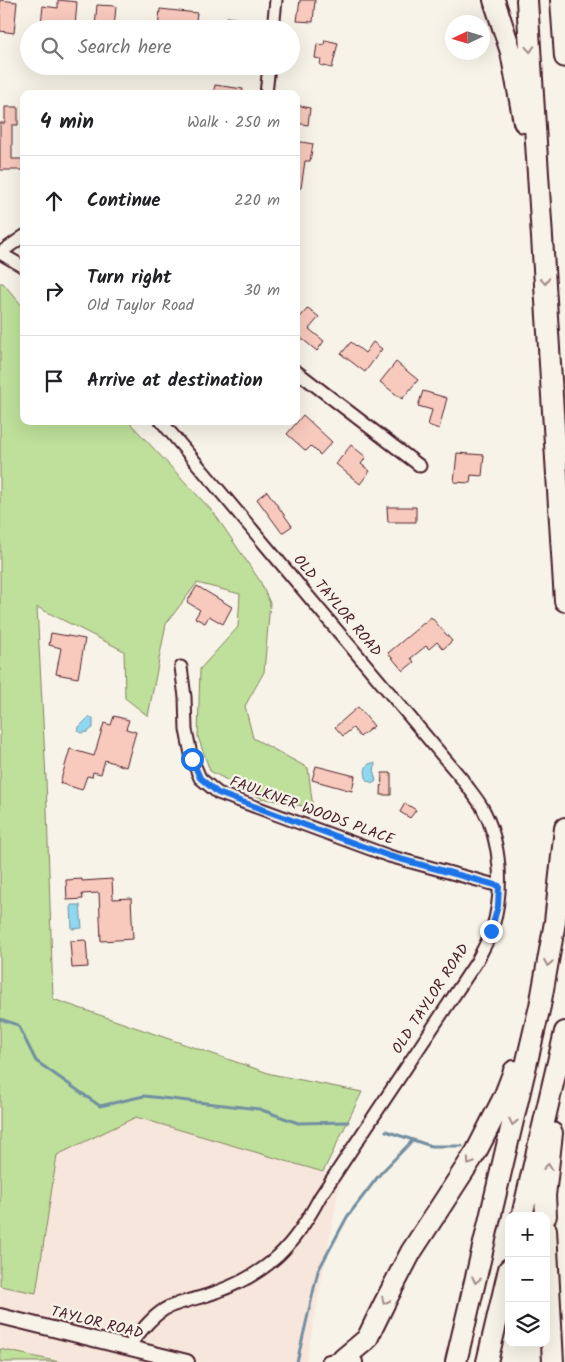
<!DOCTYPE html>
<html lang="en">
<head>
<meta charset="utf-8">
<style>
	:root { --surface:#fff; --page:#f6f6f6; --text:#202124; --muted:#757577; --line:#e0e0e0 }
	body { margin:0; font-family:Kalam,sans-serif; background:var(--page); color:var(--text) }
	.controls { position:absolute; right:15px; bottom:15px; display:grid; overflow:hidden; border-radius:10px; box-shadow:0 5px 20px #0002 }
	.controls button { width:45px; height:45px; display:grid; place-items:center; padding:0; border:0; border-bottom:1px solid var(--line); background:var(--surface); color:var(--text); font:25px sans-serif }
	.compass { position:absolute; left:445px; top:15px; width:45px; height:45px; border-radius:50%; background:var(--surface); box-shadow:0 5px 20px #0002; rotate:266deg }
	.stop { position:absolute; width:15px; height:15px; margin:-11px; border:4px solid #1a73e8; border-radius:50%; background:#fff }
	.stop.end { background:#1a73e8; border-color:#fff; box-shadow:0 1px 5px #0008 }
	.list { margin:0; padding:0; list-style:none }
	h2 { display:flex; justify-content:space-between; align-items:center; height:65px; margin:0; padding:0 20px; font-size:21px }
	h2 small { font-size:16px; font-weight:400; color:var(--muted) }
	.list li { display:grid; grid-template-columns:32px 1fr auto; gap:15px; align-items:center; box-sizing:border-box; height:90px; padding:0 20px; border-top:1px solid var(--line) }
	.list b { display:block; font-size:19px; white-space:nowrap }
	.list p { margin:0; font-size:16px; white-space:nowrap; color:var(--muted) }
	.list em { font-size:16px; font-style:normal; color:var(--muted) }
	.icon { flex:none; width:28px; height:28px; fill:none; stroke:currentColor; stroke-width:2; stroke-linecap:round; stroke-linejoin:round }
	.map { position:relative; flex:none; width:565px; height:1362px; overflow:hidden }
	.search { position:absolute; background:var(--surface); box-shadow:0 5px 20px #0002; left:20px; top:20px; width:280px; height:55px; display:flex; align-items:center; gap:12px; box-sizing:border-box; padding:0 18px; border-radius:28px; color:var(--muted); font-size:19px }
	.panel { position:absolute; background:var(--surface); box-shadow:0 5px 20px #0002; left:20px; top:90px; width:280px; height:335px; border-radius:10px }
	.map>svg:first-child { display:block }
	.built { fill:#f7e6db }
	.green { fill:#bee09a; stroke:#848062 }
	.water { fill:#8ed9ef; stroke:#738fa1 }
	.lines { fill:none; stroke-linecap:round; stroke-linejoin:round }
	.stream { stroke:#738fa1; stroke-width:3 }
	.building { fill:#f8c9bd; stroke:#4a1f2b }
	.minor-casing { stroke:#4a1f2b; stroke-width:15 }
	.tertiary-casing { stroke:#4a1f2b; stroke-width:18 }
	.motorway-casing { stroke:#4a1f2b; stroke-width:24 }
	.minor { stroke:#f7f3e8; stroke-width:11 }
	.tertiary { stroke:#f7f3e8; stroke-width:14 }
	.motorway { stroke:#f7f3e8; stroke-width:20 }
	.oneway { stroke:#a0898a }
	.route { stroke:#1a73e8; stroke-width:6 }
	.labels { text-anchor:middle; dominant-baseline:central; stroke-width:4.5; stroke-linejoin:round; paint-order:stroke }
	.street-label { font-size:15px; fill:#4a1f2b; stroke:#f7f3e8 }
</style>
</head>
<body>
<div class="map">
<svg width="565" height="1362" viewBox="0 0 565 1362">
	<rect width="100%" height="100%" fill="#f7f3e8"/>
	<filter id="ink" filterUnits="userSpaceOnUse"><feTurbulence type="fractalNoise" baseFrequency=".02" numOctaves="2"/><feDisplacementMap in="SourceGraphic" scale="10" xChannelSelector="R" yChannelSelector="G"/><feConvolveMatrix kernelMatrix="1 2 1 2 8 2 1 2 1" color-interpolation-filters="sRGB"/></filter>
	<g filter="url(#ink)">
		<path class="built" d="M136 1117 341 1178 306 1362H0V1287L36 1292 57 1155Z"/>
		<path class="green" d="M0 283H3L24 308V421H128L214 513 260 581 270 603 264 672 245 706 253 738 308 768 313 808 261 798 210 771 198 737 200 669 238 627 240 594 197 583 166 624 148 716 125 698 124 651 37 607 46 779 53 999 271 1074 362 1092 323 1172 136 1117 57 1155 36 1293 0 1286Z
			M0 1349 59 1362H0Z"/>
		<path class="water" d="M89 717 93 718V728L87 732 81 733 78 731 79 727Z
			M371 763H375L374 774 376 781 374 783 367 781C365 774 363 766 371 763Z
			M71 905H80L82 928 72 929Z"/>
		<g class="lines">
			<path class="stream" d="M0 1019 18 1025 36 1061 100 1106 144 1096 259 1109 298 1123 348 1122
				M386 1131 431 1146H462
				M297 1362 318 1271 347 1217 380 1174 413 1140"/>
		</g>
		<path class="building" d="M0 0 17 2 14 33 0 31Z
			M58 0 77 2 75 27 41 24 43 6 58 8Z
			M300 0H315L313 22 297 21Z
			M97 5 116 6 114 28 95 26Z
			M160 9 197 13 195 27 181 26V29H158Z
			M227 17 254 21 253 29H225Z
			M325 40 338 43 332 68 320 65 321 59 315 58 317 44 324 45Z
			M215 85 243 89 242 94H213Z
			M296 105 310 108 308 125 296 123Z
			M5 107H18V125H12V159H24V170H0V123H5Z
			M296 141 313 144 310 161H305L301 188H296Z
			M308 308 319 317 309 329 324 341 317 351 296 334V322Z
			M351 342 365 353 373 342 382 349 365 372 341 354Z
			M396 362 418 380 402 399 380 382Z
			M423 391 447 398 439 429 428 425 432 410 418 406Z
			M303 415 332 442 320 455 311 446 306 451 287 434Z
			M351 445 366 457 361 464 370 471 360 484 336 464Z
			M457 453 484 455 482 476 471 475 470 483 454 482Z
			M267 491 292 526 282 533 257 499Z
			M387 507H416V522H388Z
			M197 586 232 607 223 624 209 616 205 623 195 618 200 610 187 602Z
			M431 617 452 641 443 649 437 642 429 649 426 646 411 658 414 662 403 671 388 653Z
			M51 633 85 639 78 678 56 674 61 648 49 645Z
			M358 707 374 726 360 737 353 728 343 736 335 727Z
			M114 716 129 720 126 729 136 732 126 767 105 760 101 774 93 772 92 777 87 776 82 790 60 783 70 749 94 756 104 723 111 725Z
			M316 766 355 776 352 791 312 780Z
			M382 773H391V795H381Z
			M405 803 416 810 410 818 400 812Z
			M82 879V881L112 879 113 899 131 898 133 939 101 941 99 893 82 894 83 899 67 900 66 880Z
			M86 940 88 967 72 968 70 941Z"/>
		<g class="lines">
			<defs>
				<path id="minor" d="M273 29 276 0
					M266 94 269 66
					M24 236 0 253 24 267
					M296 371 420 466
					M181 667 185 697 186 730 192 759 200 778 218 793 389 856 499 886
					M128 1347C139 1334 150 1318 165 1309 177 1302 202 1298 216 1292 269 1273 294 1246 320 1197L477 961C482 951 488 941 492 930 504 891 502 843 482 807 476 797 468 788 462 779L161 421"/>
				<path id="tertiary" d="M0 1316 187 1362
					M329 1362 343 1359 355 1362"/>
				<path id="motorway" d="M494 0 511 52 524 122
					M527 0 565 601
					M561 0 565 57
					M522 1216 565 1032
					M546 1216 545 1196 552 1133
					M546 1230 553 1362
					M343 1359 367 1339 384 1304 411 1252 476 1152 504 1097 514 1071
					M456 1362 540 1006 555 922 565 828
					M487 1362 509 1269"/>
			</defs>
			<use href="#minor" class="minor-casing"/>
			<use href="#tertiary" class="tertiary-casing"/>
			<use href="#motorway" class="motorway-casing"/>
			<use href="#minor" class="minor"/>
			<use href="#tertiary" class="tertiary"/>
			<use href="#motorway" class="motorway"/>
		</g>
		<defs><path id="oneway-chevron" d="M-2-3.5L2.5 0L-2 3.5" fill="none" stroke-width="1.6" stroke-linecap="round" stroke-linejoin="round" transform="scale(1.25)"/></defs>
		<g class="oneway">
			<use href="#oneway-chevron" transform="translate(530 49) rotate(86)"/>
			<use href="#oneway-chevron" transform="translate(545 281) rotate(86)"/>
			<use href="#oneway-chevron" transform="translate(548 963) rotate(100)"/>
			<use href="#oneway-chevron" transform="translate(513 1122) rotate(103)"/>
			<use href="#oneway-chevron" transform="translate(470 1162) rotate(123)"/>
			<use href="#oneway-chevron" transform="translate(548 1167) rotate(-83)"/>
			<use href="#oneway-chevron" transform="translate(476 1280) rotate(103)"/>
			<use href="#oneway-chevron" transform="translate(385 1301) rotate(117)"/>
		</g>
	</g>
	<g class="lines" filter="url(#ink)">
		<path class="route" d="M192 759 200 778 218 793 389 856 499 886 498 906 491 931"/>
	</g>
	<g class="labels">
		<g class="street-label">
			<text transform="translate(337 606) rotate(50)">OLD TAYLOR ROAD</text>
			<text transform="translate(312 811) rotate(20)">FAULKNER WOODS PLACE</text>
			<text transform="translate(431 999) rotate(-57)">OLD TAYLOR ROAD</text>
			<text transform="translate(97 1323) rotate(14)">TAYLOR ROAD</text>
		</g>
	</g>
</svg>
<div class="controls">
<button>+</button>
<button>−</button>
<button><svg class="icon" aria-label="layers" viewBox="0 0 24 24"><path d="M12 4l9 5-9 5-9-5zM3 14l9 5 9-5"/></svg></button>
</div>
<svg class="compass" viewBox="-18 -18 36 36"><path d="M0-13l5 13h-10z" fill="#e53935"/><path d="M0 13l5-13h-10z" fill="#757577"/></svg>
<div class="stop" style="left:192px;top:759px"></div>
<div class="stop end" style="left:491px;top:931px"></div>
<div class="search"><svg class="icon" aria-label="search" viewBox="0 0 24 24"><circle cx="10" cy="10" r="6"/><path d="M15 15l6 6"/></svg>Search here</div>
<section class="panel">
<h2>4 min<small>Walk · 250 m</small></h2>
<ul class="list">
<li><svg class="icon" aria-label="ahead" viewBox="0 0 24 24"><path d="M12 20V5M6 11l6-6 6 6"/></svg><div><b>Continue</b></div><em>220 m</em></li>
<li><svg class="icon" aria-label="right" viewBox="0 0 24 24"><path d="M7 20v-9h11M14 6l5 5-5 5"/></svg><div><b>Turn right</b><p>Old Taylor Road</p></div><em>30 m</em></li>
<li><svg class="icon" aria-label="arrive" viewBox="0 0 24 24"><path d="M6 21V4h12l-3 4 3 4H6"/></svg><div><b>Arrive at destination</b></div></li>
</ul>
</section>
</div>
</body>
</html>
